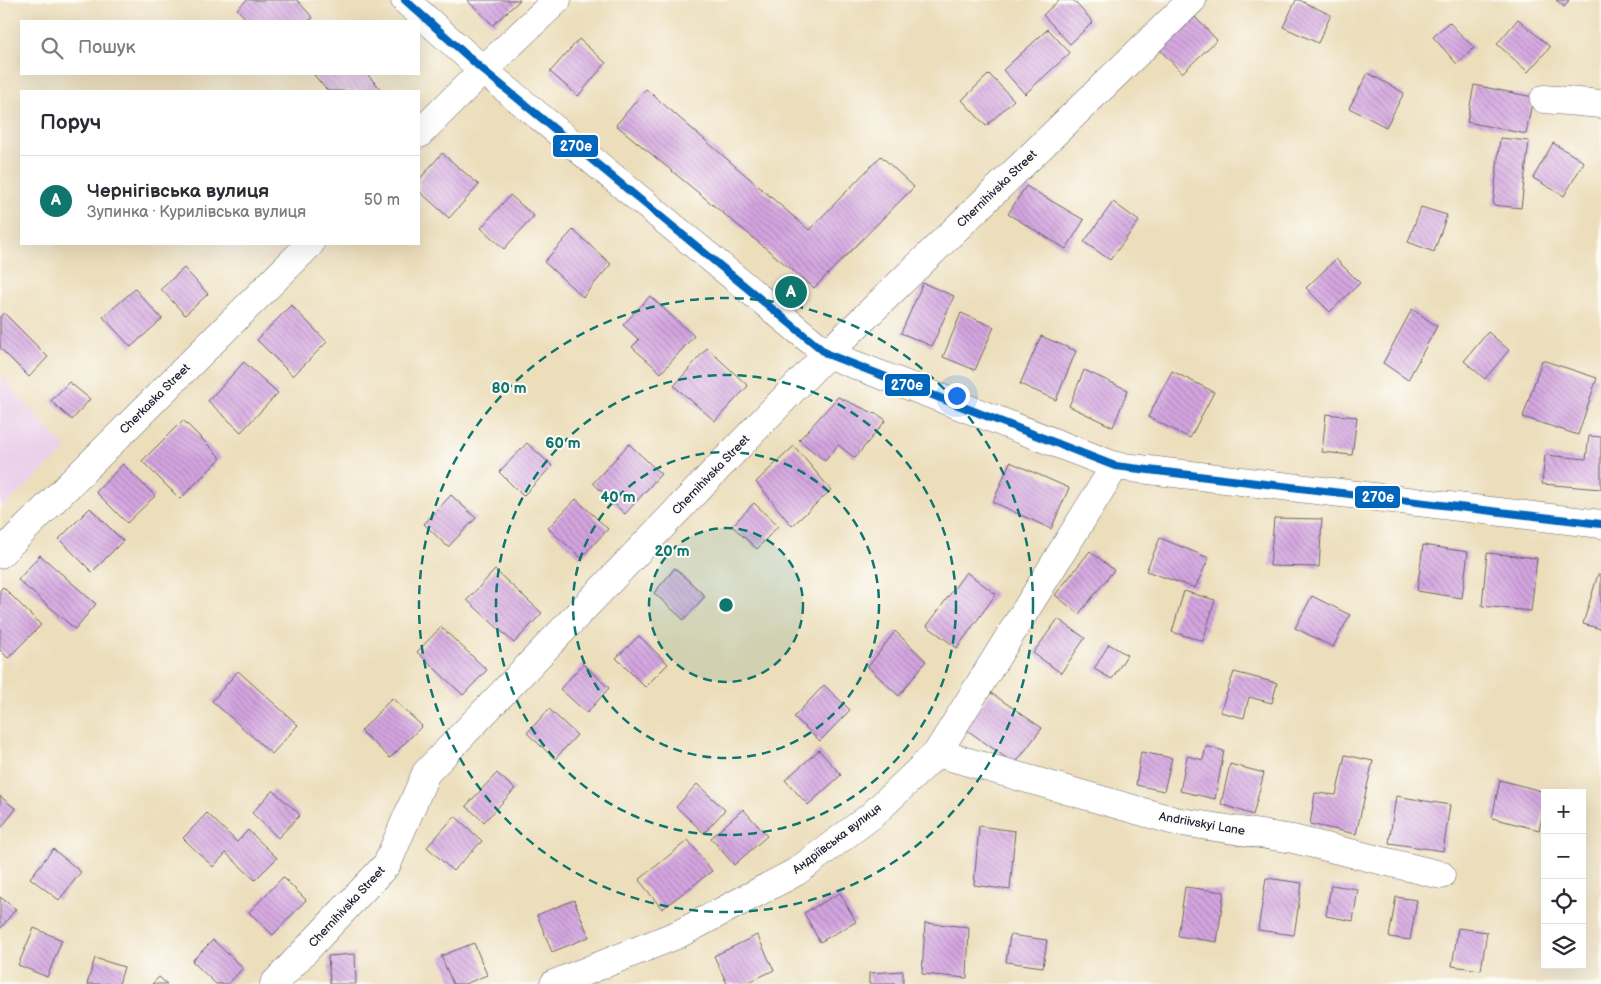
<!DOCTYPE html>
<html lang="uk">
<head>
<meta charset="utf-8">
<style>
	:root { --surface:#fff; --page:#f7f7f7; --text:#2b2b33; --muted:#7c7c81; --line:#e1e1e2; --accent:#0f766e }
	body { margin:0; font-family:"Balsamiq Sans",sans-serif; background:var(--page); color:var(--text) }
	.controls { position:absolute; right:15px; bottom:15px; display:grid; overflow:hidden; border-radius:0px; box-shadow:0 5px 20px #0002 }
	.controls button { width:45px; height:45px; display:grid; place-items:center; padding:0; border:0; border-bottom:1px solid var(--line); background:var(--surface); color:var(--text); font:25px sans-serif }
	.you { position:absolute; left:956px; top:395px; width:18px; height:18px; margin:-12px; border:4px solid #fff; border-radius:50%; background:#1a73e8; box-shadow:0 0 0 8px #1a73e833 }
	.badge { display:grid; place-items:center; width:32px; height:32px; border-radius:50%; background:var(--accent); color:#fff; font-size:16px; font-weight:700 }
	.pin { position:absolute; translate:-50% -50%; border:2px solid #fff; box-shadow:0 1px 5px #0006 }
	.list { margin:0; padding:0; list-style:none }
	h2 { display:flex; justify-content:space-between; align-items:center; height:65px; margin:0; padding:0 20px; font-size:21px }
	h2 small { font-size:16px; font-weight:400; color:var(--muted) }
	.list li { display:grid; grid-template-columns:32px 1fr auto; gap:15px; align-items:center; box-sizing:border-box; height:90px; padding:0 20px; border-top:1px solid var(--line) }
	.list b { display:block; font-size:19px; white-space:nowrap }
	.list p { margin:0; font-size:16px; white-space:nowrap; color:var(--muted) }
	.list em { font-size:16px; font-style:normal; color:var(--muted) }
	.icon { flex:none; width:28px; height:28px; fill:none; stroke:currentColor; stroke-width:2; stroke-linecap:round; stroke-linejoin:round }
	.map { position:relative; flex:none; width:1601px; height:984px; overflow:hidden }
	.search { position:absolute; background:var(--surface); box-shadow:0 5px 20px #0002; left:20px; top:20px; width:400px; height:55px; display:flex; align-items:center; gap:12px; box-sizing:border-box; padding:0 18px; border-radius:0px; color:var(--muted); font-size:19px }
	.panel { position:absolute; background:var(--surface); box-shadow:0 5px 20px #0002; left:20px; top:90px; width:400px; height:155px; border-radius:0px }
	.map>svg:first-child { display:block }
	.built { fill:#ecd1ea }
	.building { fill:url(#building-back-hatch) }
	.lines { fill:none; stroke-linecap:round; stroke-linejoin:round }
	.minor-casing { stroke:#696468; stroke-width:29 }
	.secondary-casing { stroke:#696468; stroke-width:29 }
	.minor { stroke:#fff; stroke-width:28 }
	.secondary { stroke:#fff; stroke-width:28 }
	.bus-1-casing { stroke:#fdfcf7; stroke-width:11 }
	.bus-1 { stroke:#0065bd; stroke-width:8 }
	.ring { fill:none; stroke:#0f766e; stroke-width:2.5; stroke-dasharray:9 6 }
	.labels { text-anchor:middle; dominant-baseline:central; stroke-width:4; stroke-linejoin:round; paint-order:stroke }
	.street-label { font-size:12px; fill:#22223b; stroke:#fdfcf7 }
	.centre { fill:#0f766e; stroke:#fdfcf7; stroke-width:2.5 }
	.ring-label { font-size:15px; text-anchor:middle; font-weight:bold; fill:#0f766e; stroke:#fdfcf7; stroke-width:4; stroke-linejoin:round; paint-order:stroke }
	.line-badge { stroke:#fdfcf7; stroke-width:2 }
	.badge-label { font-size:14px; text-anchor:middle; font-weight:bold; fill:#fff }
</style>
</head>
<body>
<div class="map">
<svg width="1601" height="984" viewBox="0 0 1601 984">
	<defs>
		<pattern id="building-back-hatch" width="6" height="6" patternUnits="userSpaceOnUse" patternTransform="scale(1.25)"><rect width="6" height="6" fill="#d4a5e0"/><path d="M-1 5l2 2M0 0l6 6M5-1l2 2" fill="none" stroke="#ac86b7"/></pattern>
	</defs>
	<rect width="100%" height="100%" fill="#fdfcf7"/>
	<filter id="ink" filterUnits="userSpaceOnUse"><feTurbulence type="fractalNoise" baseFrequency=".02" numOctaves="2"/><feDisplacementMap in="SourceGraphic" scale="10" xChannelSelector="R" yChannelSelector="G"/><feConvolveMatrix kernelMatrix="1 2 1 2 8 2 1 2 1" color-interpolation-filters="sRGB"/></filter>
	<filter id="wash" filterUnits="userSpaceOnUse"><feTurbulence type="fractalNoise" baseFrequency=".0096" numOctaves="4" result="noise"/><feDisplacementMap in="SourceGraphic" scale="20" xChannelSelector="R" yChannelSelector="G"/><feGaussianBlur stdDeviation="1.12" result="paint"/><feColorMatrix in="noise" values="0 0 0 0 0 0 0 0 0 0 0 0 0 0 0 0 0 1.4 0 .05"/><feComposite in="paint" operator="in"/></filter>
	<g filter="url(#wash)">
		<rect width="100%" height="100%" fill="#ecdebb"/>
		<path class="built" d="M0 375 67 449 3 507 0 503Z"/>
		<g id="blocks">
			<path class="building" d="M247 0H297L313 18 309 21H248L237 9Z
				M467 0H520L493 25Z
				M1059 0H1073L1093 22 1070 44 1043 15Z
				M1296 0H1299L1331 15 1318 43 1283 27Z
				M1556 0H1569L1564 7Z
				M1195 17 1217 40 1182 73 1160 50Z
				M1518 19 1550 47 1528 72 1497 44Z
				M1449 22 1474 48 1457 64 1433 37Z
				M1048 29 1070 53 1025 94 1003 70Z
				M579 39 606 63 578 96 550 72Z
				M1368 73 1404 93 1386 127 1349 108Z
				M315 74H367L382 91H328L314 75Z
				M989 74 1014 100 986 126 962 100Z
				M1474 85 1533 97 1526 134 1467 122Z
				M646 89 809 230 881 156 914 187 814 288 616 125Z
				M1500 138 1529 141 1521 208 1493 205Z
				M1553 143 1584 162 1564 196 1533 178Z
				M442 153 479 185 449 218 419 191V180Z
				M1026 186 1084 220 1066 249 1008 214Z
				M510 195 534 216 504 249 481 228Z
				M1113 202 1139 221 1110 260 1084 242Z
				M1421 207 1447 215 1434 252 1408 242Z
				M573 230 611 264 583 297 544 262Z
				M1336 259 1360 283 1330 312 1306 288Z
				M184 268 208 294 185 315 161 289Z
				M923 283 954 296 932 346 901 333Z
				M135 289 162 319 131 347 103 317Z
				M650 296 694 336 661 373 632 347 639 340 623 325Z
				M291 305 327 342 293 376 257 340Z
				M1412 309 1437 326 1408 380 1383 363Z
				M4 313 48 357 29 377 0 348V317Z
				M961 313 994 327 975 370 943 357Z
				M1488 332 1509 350 1485 379 1464 361Z
				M1041 336 1076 351 1056 400 1020 384Z
				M707 348 748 386 715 421 674 386Z
				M1542 360 1597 378 1578 435 1523 417Z
				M244 362 278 393 241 432 208 401Z
				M1084 370 1128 390 1113 427 1069 406Z
				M1172 371 1214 392 1190 438 1148 417Z
				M69 382 90 399 72 420 51 401Z
				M838 397 880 416 886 420 855 458 838 445 825 461 799 440Z
				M1326 414 1357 417 1352 455 1322 452Z
				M183 420 221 458 180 499 142 461Z
				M1589 436 1601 437V489L1542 484 1545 455 1586 459Z
				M527 443 552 466 523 496 499 472Z
				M629 444 661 474 625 514 593 483Z
				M794 446 831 490 792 526 756 482Z
				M1010 462 1069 488 1051 529 993 502Z
				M123 464 155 496 127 523 96 492Z
				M451 495 476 518 448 547 424 524Z
				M576 499 608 529 581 558 548 528Z
				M754 503 778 526 757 549 732 526Z
				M90 508 123 541 92 572 59 539Z
				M1274 518 1322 519 1319 567 1270 566Z
				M1160 538 1209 558 1195 588 1146 571Z
				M1423 545 1468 552 1462 598 1417 591Z
				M1090 551 1114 570 1079 614 1055 595Z
				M1487 553 1537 558 1531 611 1482 606Z
				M40 555 96 604 75 629 18 580Z
				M675 568 705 596 684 620 654 593Z
				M495 570 542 613 514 643 467 600Z
				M966 572 996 594 957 648 927 626Z
				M1598 574 1601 575V629L1583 624Z
				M3 587 41 625 8 658 0 650V590Z
				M1184 591 1215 600 1203 641 1172 632Z
				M1312 596 1350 615 1333 647 1295 628Z
				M1058 619 1085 638 1061 673 1033 653Z
				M441 627 487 670 463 695 417 652Z
				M895 631 926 661 899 696 868 667Z
				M639 636 668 664 645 687 616 658Z
				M1109 644 1127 655 1112 679 1094 669Z
				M583 664 609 688 587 713 560 689Z
				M238 671 298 725 272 754 212 701Z
				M1234 672 1277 683 1272 703 1249 697 1244 718 1220 712Z
				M824 685 850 710 820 741 794 717Z
				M991 693 1042 728 1015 764 964 728Z
				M392 698 422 726 390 758 361 731Z
				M549 709 577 735 555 759 527 733Z
				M1206 746 1224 751 1215 799 1180 791 1187 756 1203 760Z
				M819 750 841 775 808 805 785 780Z
				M1141 752 1172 758 1164 791 1136 785Z
				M1345 755 1373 761 1356 834 1310 824 1315 793 1336 795Z
				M1230 764 1264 773 1253 815 1221 804Z
				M497 773 515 789 484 822 466 806Z
				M1500 780 1545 792V805L1539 830 1492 818Z
				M697 784 725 810 704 833 676 807Z
				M273 790 300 815 278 838 252 813Z
				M0 796 16 809 0 829Z
				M1396 796 1450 805 1443 851 1389 843Z
				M743 809 767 836 734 865 711 838Z
				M207 813 237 842 248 830 277 858 255 880 226 853 213 867 183 838Z
				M455 816 482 841 453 871 427 847Z
				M979 826 1015 831 1010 890 974 885Z
				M688 840 712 871 662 909 639 880Z
				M53 849 81 872 59 900 30 878Z
				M283 877 306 900 273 935 249 912Z
				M1266 878 1302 883 1294 935 1258 930Z
				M1331 885 1358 889 1353 921 1326 916Z
				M1185 887 1224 892 1217 942 1178 936Z
				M840 893 856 922 820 942 804 913Z
				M0 897 16 909 0 929Z
				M1396 897 1417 900 1410 940 1389 937Z
				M574 900 589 937 552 952 537 915Z
				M925 923 969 927 967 978 922 974Z
				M34 928 62 940 47 977 18 965Z
				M1458 928 1487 932 1481 970 1452 966Z
				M757 935 774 970 745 984H727L714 956Z
				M1010 935 1047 940 1043 967 1006 962Z
				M213 940 243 968 228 984H216L192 961Z
				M474 943 487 975 465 984H453L441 956Z
				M355 954 356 984H330L328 956Z
				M95 958 124 967 119 984H87Z
				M903 971V984H869V973Z
				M159 977 167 984H152Z"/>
		</g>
	</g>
	<g filter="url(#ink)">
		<use href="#blocks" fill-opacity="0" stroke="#696468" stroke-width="1"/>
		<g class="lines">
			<defs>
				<path id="minor" d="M1544 99 1601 104
					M419 134 483 70 557 0
					M0 554 310 244
					M937 753 1175 821 1293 839 1441 875
					M274 984 387 864 426 773 827 354 1192 0
					M554 984 679 934 796 872 871 816 937 753 1115 466"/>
				<path id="secondary" d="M405 0 483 70 827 354 1115 466 1601 524"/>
			</defs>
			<use href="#minor" class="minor-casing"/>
			<use href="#secondary" class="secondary-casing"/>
			<use href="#minor" class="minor"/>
			<use href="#secondary" class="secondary"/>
			<defs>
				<path id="bus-1" d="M405 0 483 70 827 354 1115 466 1601 524"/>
			</defs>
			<use href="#bus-1" class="bus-1-casing"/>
			<use href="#bus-1" class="bus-1"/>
		</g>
	</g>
	<circle cx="726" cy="605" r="77" fill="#0f766e" fill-opacity=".12"/>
	<g class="ring">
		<circle cx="726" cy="605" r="77"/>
		<circle cx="726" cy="605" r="153"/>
		<circle cx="726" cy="605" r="230"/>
		<circle cx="726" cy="605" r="307"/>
	</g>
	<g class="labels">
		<g class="street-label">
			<text transform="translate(997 189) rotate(-44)">Chernihivska Street</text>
			<text transform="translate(155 399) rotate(-45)">Cherkaska Street</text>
			<text transform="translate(711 475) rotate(-46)">Chernihivska Street</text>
			<text transform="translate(1202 824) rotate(10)">Andriivskyi Lane</text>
			<text transform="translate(837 839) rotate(-37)">Андріївська вулиця</text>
			<text transform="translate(347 907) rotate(-47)">Chernihivska Street</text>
		</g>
	</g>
	<circle cx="726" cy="605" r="8" class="centre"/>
	<g class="ring-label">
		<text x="509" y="393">80 m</text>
		<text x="563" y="448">60 m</text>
		<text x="618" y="502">40 m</text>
		<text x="672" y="556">20 m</text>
	</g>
	<g class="line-badge">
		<rect x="552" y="134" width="47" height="24" rx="5" fill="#0065bd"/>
		<rect x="884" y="373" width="47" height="24" rx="5" fill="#0065bd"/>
		<rect x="1354" y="485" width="47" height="24" rx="5" fill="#0065bd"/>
	</g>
	<g class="badge-label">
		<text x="576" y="151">270е</text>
		<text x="907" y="390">270е</text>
		<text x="1378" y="502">270е</text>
	</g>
</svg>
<div class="controls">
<button>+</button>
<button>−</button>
<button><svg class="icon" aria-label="locate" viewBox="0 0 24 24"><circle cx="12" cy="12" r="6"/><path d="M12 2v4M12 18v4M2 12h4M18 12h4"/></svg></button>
<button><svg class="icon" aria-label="layers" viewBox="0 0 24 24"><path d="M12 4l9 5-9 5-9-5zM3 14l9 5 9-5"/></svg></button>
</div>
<div class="you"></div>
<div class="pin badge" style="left:791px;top:292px">A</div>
<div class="search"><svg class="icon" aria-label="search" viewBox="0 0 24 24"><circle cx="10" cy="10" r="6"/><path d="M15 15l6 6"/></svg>Пошук</div>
<section class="panel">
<h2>Поруч<small></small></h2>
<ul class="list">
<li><span class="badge">A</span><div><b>Чернігівська вулиця</b><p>Зупинка · Курилівська вулиця</p></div><em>50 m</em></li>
</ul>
</section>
</div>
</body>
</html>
